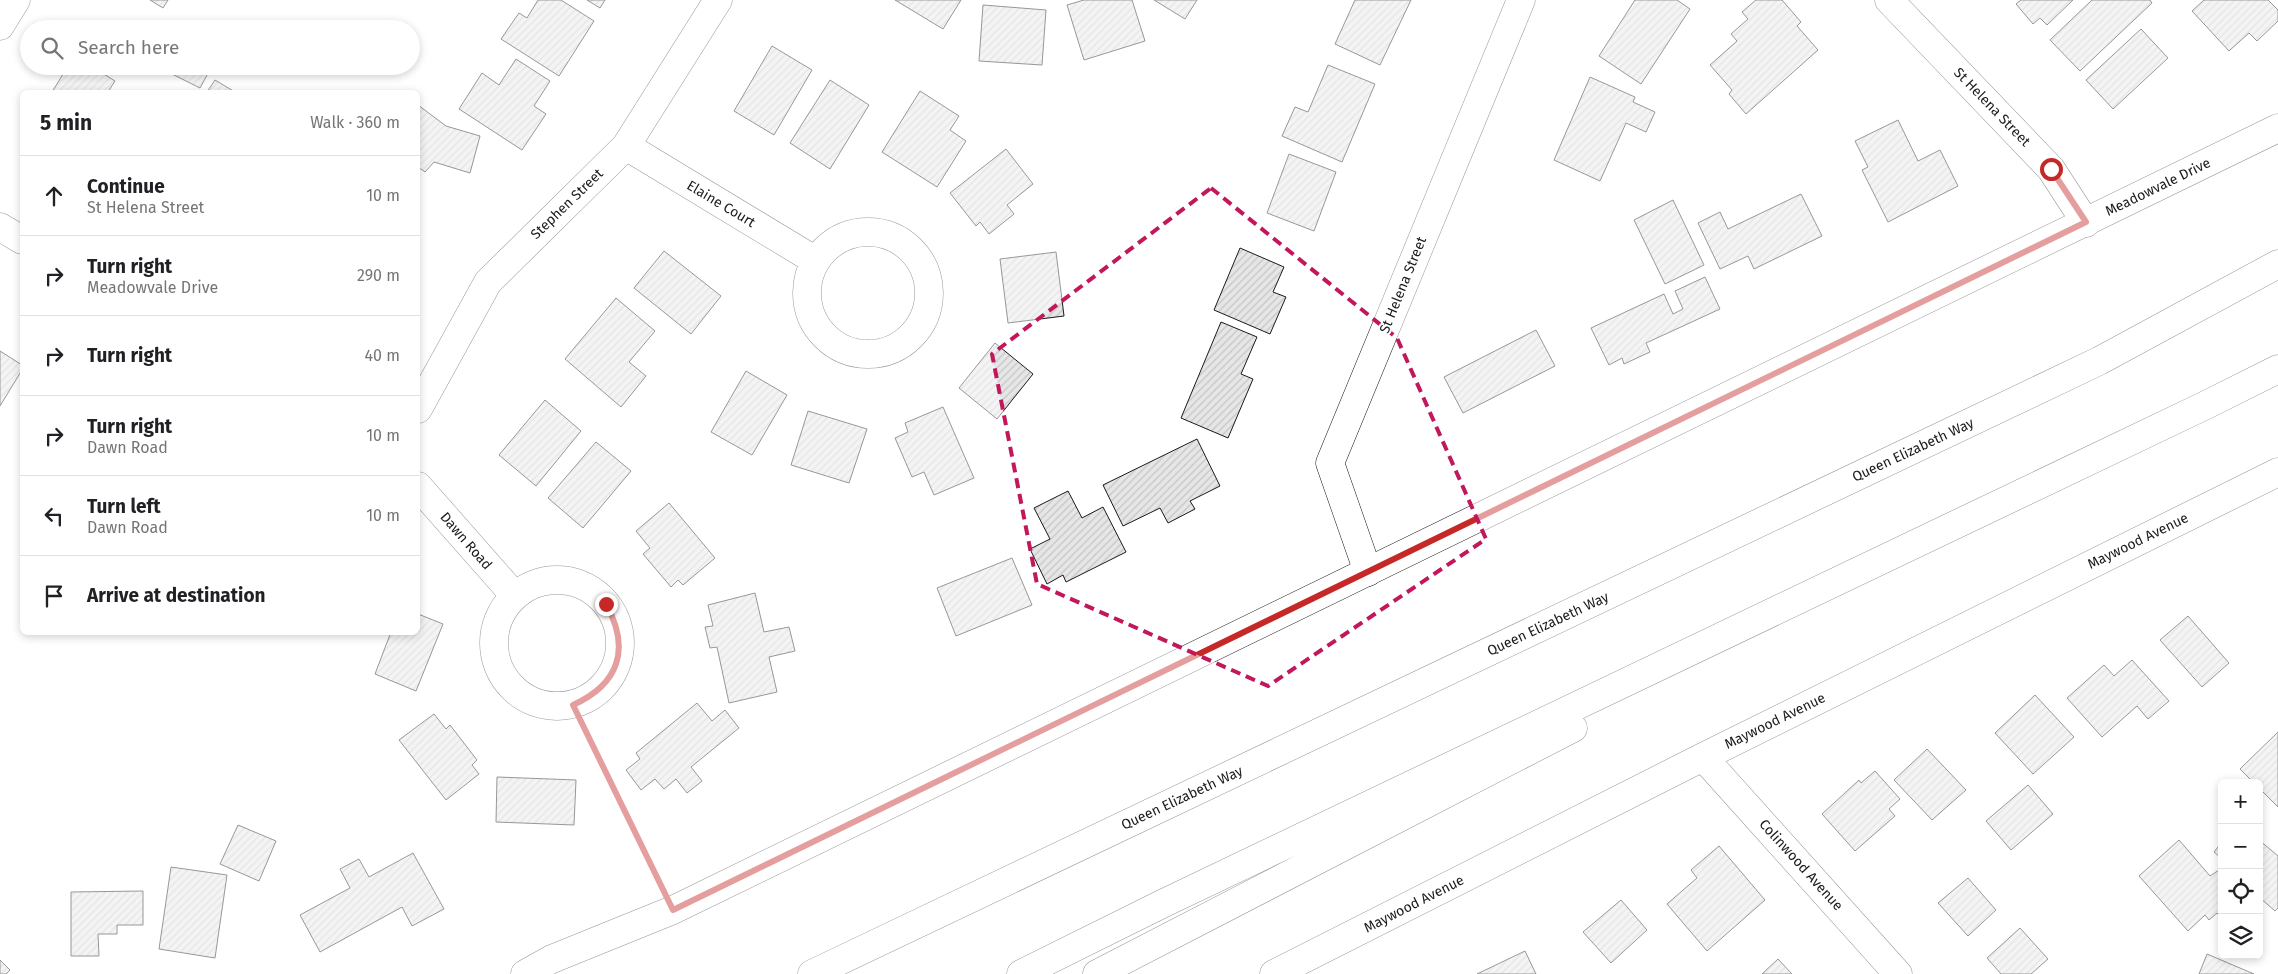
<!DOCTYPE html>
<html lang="en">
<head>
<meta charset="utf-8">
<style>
	:root { --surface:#fff; --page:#f2f2f2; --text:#202124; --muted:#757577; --line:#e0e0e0 }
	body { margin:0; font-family:"Fira Sans",sans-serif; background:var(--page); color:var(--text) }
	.controls { position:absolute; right:15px; bottom:15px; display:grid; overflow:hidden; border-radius:8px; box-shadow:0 2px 8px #0003 }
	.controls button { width:45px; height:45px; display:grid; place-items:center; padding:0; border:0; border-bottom:1px solid var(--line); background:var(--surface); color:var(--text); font:25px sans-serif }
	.stop { position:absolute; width:15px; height:15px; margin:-11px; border:4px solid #c62828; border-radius:50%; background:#fff }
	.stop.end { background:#c62828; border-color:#fff; box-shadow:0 1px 5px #0008 }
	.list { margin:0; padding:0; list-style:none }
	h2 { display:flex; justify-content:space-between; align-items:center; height:65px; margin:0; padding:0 20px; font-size:21px }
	h2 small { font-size:16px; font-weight:400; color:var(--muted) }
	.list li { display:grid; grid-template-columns:32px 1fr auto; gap:15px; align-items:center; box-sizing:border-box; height:80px; padding:0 20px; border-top:1px solid var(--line) }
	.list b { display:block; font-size:19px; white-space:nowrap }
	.list p { margin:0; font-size:16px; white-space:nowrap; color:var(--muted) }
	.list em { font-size:16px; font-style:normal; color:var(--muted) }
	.icon { flex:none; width:28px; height:28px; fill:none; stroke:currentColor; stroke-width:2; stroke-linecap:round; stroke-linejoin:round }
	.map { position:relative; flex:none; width:2278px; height:974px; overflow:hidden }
	.search { position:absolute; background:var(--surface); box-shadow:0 2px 8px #0003; left:20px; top:20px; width:400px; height:55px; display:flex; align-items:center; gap:12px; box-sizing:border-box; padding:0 18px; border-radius:28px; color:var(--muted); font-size:19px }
	.panel { position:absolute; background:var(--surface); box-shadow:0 2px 8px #0003; left:20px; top:90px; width:400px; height:545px; border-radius:8px }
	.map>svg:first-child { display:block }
	.building { fill:url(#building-hatch); stroke:#1a1a1a }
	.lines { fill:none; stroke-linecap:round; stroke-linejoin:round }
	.minor-casing { stroke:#1a1a1a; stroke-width:29 }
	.tertiary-casing { stroke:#1a1a1a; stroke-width:29 }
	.motorway-casing { stroke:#1a1a1a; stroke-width:29 }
	.path { stroke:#5f5f5f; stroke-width:3; stroke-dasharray:4 2.5; stroke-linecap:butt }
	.minor { stroke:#fff; stroke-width:28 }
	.tertiary { stroke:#fff; stroke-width:28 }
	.motorway { stroke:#fff; stroke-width:28 }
	.route { stroke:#c62828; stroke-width:6 }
	.marked { fill:none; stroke:#c2185b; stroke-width:4; stroke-dasharray:10 6; stroke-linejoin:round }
	.labels { text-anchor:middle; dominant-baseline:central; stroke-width:4; stroke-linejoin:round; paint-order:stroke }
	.street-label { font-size:14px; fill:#1a1a1a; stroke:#fff }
</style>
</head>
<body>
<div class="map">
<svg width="2278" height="974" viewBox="0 0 2278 974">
	<defs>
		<pattern id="building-hatch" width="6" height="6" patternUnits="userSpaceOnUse" patternTransform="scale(1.25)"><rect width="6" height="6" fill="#e6e6e6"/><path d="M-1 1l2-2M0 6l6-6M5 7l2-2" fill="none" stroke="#c5c5c5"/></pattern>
	</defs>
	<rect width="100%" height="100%" fill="#fff"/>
	<path class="building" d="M150 0H168L163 8Z
		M538 0H561L594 21 559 76 501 39 519 13 527 18Z
		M587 0H605L600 8Z
		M895 0H961L943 29Z
		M1084 0H1132L1145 41 1084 60 1067 5Z
		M1154 0H1197L1185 19Z
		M1355 0H1411L1380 65 1335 44Z
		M1635 0H1677L1690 9 1641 84 1599 56Z
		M1756 0H1782L1801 22 1797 26 1818 50 1746 114 1729 94 1732 90 1710 65 1737 41 1731 34 1748 19 1742 12Z
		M2021 0H2073L2047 25 2040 18 2033 24 2016 4Z
		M2092 0H2150L2152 3 2080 71 2050 40Z
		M2204 0H2268L2278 10V21L2257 41 2249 33 2229 51 2192 11Z
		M983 5 1046 10 1042 65 979 61Z
		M2141 29 2168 58 2113 109 2086 80Z
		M772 46 812 70 774 135 734 111Z
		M516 59 550 81 534 106 546 114 522 150 459 109 482 73 499 85Z
		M1328 65 1375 84 1342 162 1282 136 1295 107 1308 112Z
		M68 66H72L80 72 84 66H91L115 81 108 92H52Z
		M174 66H212L200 88 170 73Z
		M1590 77 1635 97 1633 102 1655 112 1646 132 1626 123 1600 181 1554 160Z
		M215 80 235 92H207Z
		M830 80 869 105 830 169 790 143Z
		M920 91 959 116 950 130 966 141 937 187 882 152Z
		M418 105 446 126 480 136 470 173 434 162 425 172 418 167Z
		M1898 120 1918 161 1940 150 1958 186 1888 222 1862 170 1868 167 1855 141Z
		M1006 149 1033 184 1007 205 1014 214 989 234 980 222 976 226 950 193Z
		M1289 154 1336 172 1314 231 1267 213Z
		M1801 194 1822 236 1754 269 1748 256 1720 269 1698 223 1720 212 1728 229Z
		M1673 200 1704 265 1665 284 1634 220Z
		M1240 248 1284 267 1273 292 1286 297 1270 334 1214 310Z
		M664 251 721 296 691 334 634 288Z
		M1056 252 1064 316 1008 323 1000 259Z
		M1705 277 1720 309 1646 343 1650 352 1624 364 1622 358 1609 365 1591 328 1664 294 1673 314 1683 309 1675 291Z
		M616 298 655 331 629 362 646 376 621 407 565 359Z
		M1221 322 1257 337 1241 374 1253 379 1228 438 1181 418Z
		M1536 330 1555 366 1463 413 1444 377Z
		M995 343 1033 374 997 419 959 388Z
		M0 351 22 365V370L0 406Z
		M746 371 787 395 752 455 711 432Z
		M545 400 581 431 536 486 499 455Z
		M943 407 974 478 934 495 924 472 912 477 895 438 908 432 905 423Z
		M808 411 867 429 849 483 791 465Z
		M1197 439 1220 486 1190 501 1195 509 1168 523 1160 508 1123 526 1103 485Z
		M596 442 631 471 583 528 548 498Z
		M1068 491 1082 518 1103 507 1126 552 1066 582 1063 575 1047 584 1030 549 1050 539 1034 508Z
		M669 503 715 558 683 585 678 580 671 587 643 554 650 548 636 531Z
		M1012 558 1032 605 956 636 937 588Z
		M755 593 764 632 789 627 795 651 769 657 777 692 729 703 717 647 710 648 705 627 713 626 708 605Z
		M418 614 443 624 416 691 375 674 391 632H418Z
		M2188 616 2229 663 2202 687 2160 640Z
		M2132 660 2169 701 2148 719 2137 706 2102 737 2067 698 2104 665 2114 676Z
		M2035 695 2074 737 2033 774 1995 733Z
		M697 703 712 721 725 710 739 728 691 767 702 781 687 793 676 779 664 789 655 779 641 790 626 770 640 759 636 753Z
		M434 714 446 729 450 725 477 760 472 765 479 774 446 800 399 740Z
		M2278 732V807L2259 788V783H2254L2240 769Z
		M1927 749 1966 790 1932 820 1894 780Z
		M1875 771 1900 799 1889 809 1895 816 1855 851 1822 814 1859 780 1861 783Z
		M497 777 576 780 574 825 496 822Z
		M2028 785 2053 814 2011 850 1986 821Z
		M238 825 276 841 259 881 220 864Z
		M2179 840 2210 876 2222 868V919L2217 913 2209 920 2205 915 2188 931 2139 876Z
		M2259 840 2278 856V908L2275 911 2259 897Z
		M2222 842V859L2214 852Z
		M1719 846 1765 900 1707 951 1667 904 1697 878 1691 870Z
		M413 853 444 909 412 926 402 907 320 952 300 915 350 888 340 869 359 859 369 877Z
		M171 867 227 875 215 958 159 949Z
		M1968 878 1996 910 1968 936 1938 903Z
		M143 891V925H117V934H98L99 956H71V892Z
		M1621 900 1647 930 1611 963 1583 932Z
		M2020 928 2048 959 2031 974H2001L1987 958Z
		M1525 951 1536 974H1477Z
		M2207 954 2254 974H2199Z
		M1778 959 1792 974H1762Z
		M0 960 10 970 6 974H0Z"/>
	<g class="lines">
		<defs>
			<path id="minor" d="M1889 0 2051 169 2086 223
				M0 26 16 0
				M626 146 816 261
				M0 227 22 240
				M807 293a61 61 0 1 1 122 0a61 61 0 1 1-122 0Z
				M418 409 488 282 626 146 718 0
				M418 486 515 596
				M1368 572 1330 463 1521 0
				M494 643a63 63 0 1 1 126 0a63 63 0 1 1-126 0Z
				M1703 757 1898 974
				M1274 974 1703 757 2278 472"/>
			<path id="tertiary" d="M525 974 552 959 673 910 2278 128"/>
			<path id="motorway" d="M812 974 2099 361 2278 264
				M1021 974 1164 903 2206 405 2278 369
				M1097 974 1573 728"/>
		</defs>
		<use href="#minor" class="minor-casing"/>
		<use href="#tertiary" class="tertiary-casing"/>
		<use href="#motorway" class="motorway-casing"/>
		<path class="path" d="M573 705 658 882"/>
		<use href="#minor" class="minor"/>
		<use href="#tertiary" class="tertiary"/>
		<use href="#motorway" class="motorway"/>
	</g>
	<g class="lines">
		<path class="route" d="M606 604C631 649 619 684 573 705L673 910 2086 222 2051 169"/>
	</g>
	<path d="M0 0H2278V974H0ZM1211 188 1397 338 1486 539 1268 686 1037 584 992 354Z" fill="#fff" fill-opacity=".55" fill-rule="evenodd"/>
	<path class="marked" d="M1211 188 1397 338 1486 539 1268 686 1037 584 992 354Z"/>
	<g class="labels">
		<g class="street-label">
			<text transform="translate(1992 107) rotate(46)">St Helena Street</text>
			<text transform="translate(2158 187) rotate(-26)">Meadowvale Drive</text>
			<text transform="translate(567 204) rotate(-44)">Stephen Street</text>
			<text transform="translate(721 204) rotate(31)">Elaine Court</text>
			<text transform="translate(1403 285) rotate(-68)">St Helena Street</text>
			<text transform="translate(1913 450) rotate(-25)">Queen Elizabeth Way</text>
			<text transform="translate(466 541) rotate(49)">Dawn Road</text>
			<text transform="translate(2138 541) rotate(-26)">Maywood Avenue</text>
			<text transform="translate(1548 624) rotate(-25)">Queen Elizabeth Way</text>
			<text transform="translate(1775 721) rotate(-26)">Maywood Avenue</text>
			<text transform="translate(1182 798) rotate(-25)">Queen Elizabeth Way</text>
			<text transform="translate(1801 865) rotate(48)">Colinwood Avenue</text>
			<text transform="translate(1414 904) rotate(-27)">Maywood Avenue</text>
		</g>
	</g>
</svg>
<div class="controls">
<button>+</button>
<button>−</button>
<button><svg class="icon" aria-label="locate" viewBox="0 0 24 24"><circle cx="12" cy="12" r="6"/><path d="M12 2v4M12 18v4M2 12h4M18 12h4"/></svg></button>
<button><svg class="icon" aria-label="layers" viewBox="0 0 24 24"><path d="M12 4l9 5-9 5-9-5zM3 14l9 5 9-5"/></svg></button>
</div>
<div class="stop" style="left:2051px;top:169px"></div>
<div class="stop end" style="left:606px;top:604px"></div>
<div class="search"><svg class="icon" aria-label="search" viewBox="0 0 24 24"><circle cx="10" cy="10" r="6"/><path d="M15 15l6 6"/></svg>Search here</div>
<section class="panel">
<h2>5 min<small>Walk · 360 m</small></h2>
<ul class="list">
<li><svg class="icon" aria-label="ahead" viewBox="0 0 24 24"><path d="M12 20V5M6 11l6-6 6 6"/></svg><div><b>Continue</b><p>St Helena Street</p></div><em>10 m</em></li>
<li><svg class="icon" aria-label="right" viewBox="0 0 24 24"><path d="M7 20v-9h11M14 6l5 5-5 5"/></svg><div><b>Turn right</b><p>Meadowvale Drive</p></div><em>290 m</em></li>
<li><svg class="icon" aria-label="right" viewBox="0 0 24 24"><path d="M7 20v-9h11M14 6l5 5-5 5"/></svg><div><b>Turn right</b></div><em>40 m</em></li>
<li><svg class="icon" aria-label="right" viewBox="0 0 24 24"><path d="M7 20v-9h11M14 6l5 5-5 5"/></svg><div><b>Turn right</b><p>Dawn Road</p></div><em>10 m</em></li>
<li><svg class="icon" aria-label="left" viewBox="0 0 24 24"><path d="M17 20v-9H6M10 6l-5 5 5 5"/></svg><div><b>Turn left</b><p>Dawn Road</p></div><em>10 m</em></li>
<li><svg class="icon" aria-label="arrive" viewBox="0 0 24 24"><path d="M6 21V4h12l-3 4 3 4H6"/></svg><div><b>Arrive at destination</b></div></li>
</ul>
</section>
</div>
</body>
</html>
